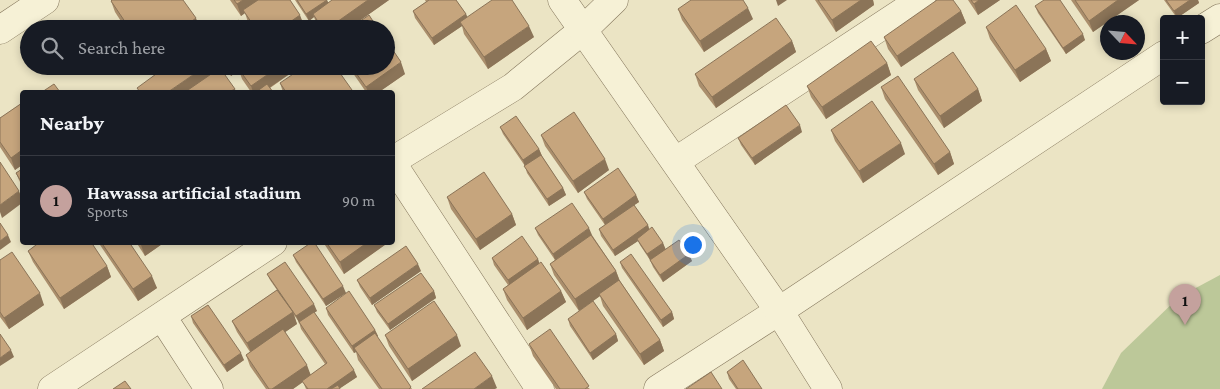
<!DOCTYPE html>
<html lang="en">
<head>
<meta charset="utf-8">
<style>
	:root { --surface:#171b24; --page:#242831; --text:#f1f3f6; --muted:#9ea1a6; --line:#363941; --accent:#c4a19d }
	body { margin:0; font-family:"Crimson Pro",serif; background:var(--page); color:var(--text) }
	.controls { position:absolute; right:15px; top:15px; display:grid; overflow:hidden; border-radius:5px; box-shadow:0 2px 8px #0003 }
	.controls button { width:45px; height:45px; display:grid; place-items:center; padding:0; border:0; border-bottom:1px solid var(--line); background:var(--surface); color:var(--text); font:25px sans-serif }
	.compass { position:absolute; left:1100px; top:15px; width:45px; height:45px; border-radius:50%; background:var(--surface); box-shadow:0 2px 8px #0003; rotate:116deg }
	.you { position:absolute; left:692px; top:244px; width:18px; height:18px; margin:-12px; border:4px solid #fff; border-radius:50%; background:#1a73e8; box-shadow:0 0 0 8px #1a73e833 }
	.badge { display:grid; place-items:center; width:32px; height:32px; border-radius:50%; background:var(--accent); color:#111; font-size:16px; font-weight:700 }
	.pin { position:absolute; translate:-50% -41px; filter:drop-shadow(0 1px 2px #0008) }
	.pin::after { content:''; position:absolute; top:26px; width:18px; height:15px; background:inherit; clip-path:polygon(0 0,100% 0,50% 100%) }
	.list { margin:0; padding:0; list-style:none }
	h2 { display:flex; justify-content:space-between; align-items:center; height:65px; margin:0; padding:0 20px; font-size:21px }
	h2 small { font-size:16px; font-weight:400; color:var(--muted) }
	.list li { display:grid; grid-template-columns:32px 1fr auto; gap:15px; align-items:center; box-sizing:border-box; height:90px; padding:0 20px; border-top:1px solid var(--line) }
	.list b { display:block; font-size:19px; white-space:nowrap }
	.list p { margin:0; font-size:16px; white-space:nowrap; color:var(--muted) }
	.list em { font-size:16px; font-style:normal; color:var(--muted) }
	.icon { flex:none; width:28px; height:28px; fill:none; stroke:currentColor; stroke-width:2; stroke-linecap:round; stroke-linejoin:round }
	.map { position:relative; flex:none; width:1220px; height:389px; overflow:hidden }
	.search { position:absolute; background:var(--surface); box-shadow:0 2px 8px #0003; left:20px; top:20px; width:375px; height:55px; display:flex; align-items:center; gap:12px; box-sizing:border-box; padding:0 18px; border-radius:28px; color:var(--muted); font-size:19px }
	.panel { position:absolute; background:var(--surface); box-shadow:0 2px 8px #0003; left:20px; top:90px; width:375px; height:155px; border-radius:5px }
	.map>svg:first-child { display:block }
	.green { fill:#bcc899 }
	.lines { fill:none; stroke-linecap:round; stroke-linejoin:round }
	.minor-casing { stroke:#84765c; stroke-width:29 }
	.tertiary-casing { stroke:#84765c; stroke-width:29 }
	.minor { stroke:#f6f1d6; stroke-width:28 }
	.tertiary { stroke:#f6f1d6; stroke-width:28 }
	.wall { fill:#aa8e6c; fill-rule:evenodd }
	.shaded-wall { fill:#8b7458 }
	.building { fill:#c6a57d; stroke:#8b7458 }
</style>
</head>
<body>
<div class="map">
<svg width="1220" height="389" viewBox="0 0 1220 389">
	<rect width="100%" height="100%" fill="#ebe4c4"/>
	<path class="green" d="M1220 275V389H1102L1121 353 1179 297Z"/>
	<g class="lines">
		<defs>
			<path id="minor" d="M0 30 45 0
				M1201 30 1220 18
				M392 161 513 87 583 30 614 0
				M676 161 921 0
				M392 163 540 389
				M163 318 209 389
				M52 389 273 242
				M658 389 779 311 1164 55"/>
			<path id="tertiary" d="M562 0 779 311 828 389"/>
		</defs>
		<use href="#minor" class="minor-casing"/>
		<use href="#tertiary" class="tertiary-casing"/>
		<use href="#minor" class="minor"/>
		<use href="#tertiary" class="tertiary"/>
	</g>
	<path class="wall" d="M230 0H290L307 29H253L248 22 245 13 241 16Z
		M295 0H327L328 3 332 0H389L348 29H319L317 25 314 17 309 21Z
		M425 0H456L466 14 467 17 534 37 488 69 464 34 462 26 434 45 415 18 413 11 426 2Z
		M815 0H873L874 5 836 32Z
		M968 0H1000L978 15Z
		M1071 0H1139L1093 32Z
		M1164 0H1198L1199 3 1177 18Z
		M111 1 200 29H126L115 12Z
		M1035 6 1085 40 1066 54 1038 13Z
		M678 9 753 19 704 52 682 20Z
		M961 11 966 23 901 67 888 49 884 37Z
		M986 27 1046 49 1051 61 1020 82 990 39Z
		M792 41 796 52 716 108 699 86 695 74Z
		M887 63 891 75 826 119 811 97 807 86Z
		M225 66H301L270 88 273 92H251L242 79 239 70 231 76Z
		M348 66H386L405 74 379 92H366Z
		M914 79 978 89 982 101 944 128 918 90Z
		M280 83 352 92H283Z
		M881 87 950 152 954 164 938 175 885 99Z
		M22 103V165L15 170 0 147V118Z
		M500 127 539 149 542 156 563 188 566 195 549 206 527 173 525 166 503 134Z
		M831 130 905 154 863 183 835 141Z
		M802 132 755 165 741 145 738 138Z
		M541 135 609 170 578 193 545 146Z
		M22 169V186L19 180 16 173Z
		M584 192 636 195 639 202 634 205 648 225 649 230 663 243 665 249 692 261 663 282 653 267 650 260 640 245 638 241 615 256 601 236 599 229 605 225 587 199Z
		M447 197 512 214 516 225 480 250 451 209Z
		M535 228 592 235 616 271 620 281 660 340 664 351 644 365 603 306 600 296 579 311 554 275 550 264 555 260 538 235Z
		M98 242H129L157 288 138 301Z
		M136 242H165L145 256Z
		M323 242H389L344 274Z
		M28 251 107 266 111 277 64 309 33 262Z
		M293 255 346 293 326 306 296 262Z
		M492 258 538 259 539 263 561 291 566 302 527 330 507 300 503 289 508 285 494 265Z
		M0 260 44 305 9 329 0 317Z
		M620 262 672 312 674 319 663 327 622 268Z
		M421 271 372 305 360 287 357 280Z
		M267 274 317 311 314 312 357 377 340 388V389H306L303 382 293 389H266L250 366 246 355 250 352 237 332 232 321 277 290 270 280ZM294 315 299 322 301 329 325 364 311 375 285 332 297 324Z
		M434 291 436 298 390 330 377 312 374 305Z
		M326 308 375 330 378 336 377 337 412 389H379L358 360 356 352 354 353 328 315Z
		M191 316 244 360 227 372 193 323Z
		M568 319 616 334 618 341 593 360 570 326Z
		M385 335 461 346 412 381 389 346Z
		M529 344 590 389H556L533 356Z
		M727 372 762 389H736L729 379Z"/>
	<path class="shaded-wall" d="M243 0H263L243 10 245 13 241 16 237 4Z
		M327 0 330 7 313 14 314 17 309 21 306 14Z
		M368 0H389L348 29H327Z
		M776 0H787L778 6Z
		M861 0H873L874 5 836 32 832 20Z
		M979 0H1000L978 15 974 4Z
		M1118 0H1139L1093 32 1089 21Z
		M1190 0H1198L1199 3 1177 18 1174 11Z
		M748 8 753 19 704 52 700 41Z
		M961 11 966 23 901 67 897 56Z
		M466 14 469 21 460 22 462 26 434 45 432 38Z
		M300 15 304 26 301 29H280Z
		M196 18 200 29H181Z
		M529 26 534 37 488 69 484 57Z
		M1083 34 1085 40 1066 54 1063 48Z
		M792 41 796 52 716 108 712 97Z
		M1046 49 1051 61 1020 82 1015 70Z
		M401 62 405 74 379 92H368L366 87Z
		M887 63 891 75 826 119 822 107Z
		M206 66H217L219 72 189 92H168Z
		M233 66H245L238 68 239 70 231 76 229 69Z
		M280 66H301L263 92H253L251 86Z
		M235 89 236 92H229Z
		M978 89 982 101 944 128 940 116Z
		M800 125 802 132 755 165 752 158Z
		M901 143 905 154 863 183 859 171Z
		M539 149 542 156 525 167 523 160Z
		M22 150V165L15 170 11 158Z
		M950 152 954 164 938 175 934 164Z
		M605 159 609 170 578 193 573 181Z
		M563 188 566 195 549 206 547 199Z
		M19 191 22 199V203L2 218 0 212V205Z
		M636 195 639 202 605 225 603 219Z
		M512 214 516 225 480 250 476 239Z
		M648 225 650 232 637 239 638 241 615 256 613 250Z
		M589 228 592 235 555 260 553 254Z
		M8 235 11 242 0 250V241Z
		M144 242H165L145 256 141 245Z
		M368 242H389L344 274 340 262Z
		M663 243 666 250 650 260 647 254Z
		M689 254 692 261 663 282 660 275Z
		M538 259 540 266 510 287 508 280Z
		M418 264 421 271 372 305 370 298Z
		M107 266 111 277 64 309 60 298Z
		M616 271 620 282 599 294 600 296 579 311 575 299Z
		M152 276 157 288 138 301 133 289Z
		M343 286 346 293 326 306 323 299Z
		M434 291 436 298 390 330 388 324Z
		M561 291 566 302 527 330 523 318Z
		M40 293 44 305 9 329 4 318Z
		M314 304 317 311 299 323 296 316Z
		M293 312 297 324 252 355 247 343Z
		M672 312 674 319 663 327 661 320Z
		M375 330 378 336 356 351 354 348 356 352 354 353 352 346Z
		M616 334 618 341 593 360 590 353Z
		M457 335 461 346 412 381 408 369Z
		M660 340 664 351 644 365 640 354Z
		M11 350 14 357 0 366V358Z
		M241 353 244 360 227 372 224 365Z
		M307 365 311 376 293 389H272Z
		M354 370 357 377 339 389H327Z
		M492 376 497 388 495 389H474Z"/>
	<path class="building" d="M112 0H183L196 18 181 29H130L111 1Z
		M234 0H243L237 4Z
		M258 0H290L300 15 280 29H256L243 10Z
		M297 0H327L306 14Z
		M332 0H368L327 29H323L313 14Z
		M429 0H456L466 14 432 38 413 11Z
		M492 0H512L529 26 484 57 460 22Z
		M691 0H743L748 8 700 41 678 9Z
		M818 0H861L832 20Z
		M937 0H953L961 11 897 56 884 37Z
		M971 0H979L974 4Z
		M1044 0H1060L1083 34 1063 48 1035 6Z
		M1075 0H1118L1089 21Z
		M1166 0H1190L1174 11Z
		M1016 5 1046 49 1015 70 986 27Z
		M369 15 378 29H349Z
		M776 18 792 41 712 97 695 74Z
		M239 20 245 29H227Z
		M303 23 307 29H294Z
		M386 40 401 62 366 87 351 66H386Z
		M871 41 887 63 822 107 807 86Z
		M953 52 978 89 940 116 914 79Z
		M167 66H206L168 92H140L137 88Z
		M240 66H280L251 86 238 68Z
		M305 66H335L352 90 348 92H286L280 83Z
		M220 68 235 89 229 92H185Z
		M898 76 950 152 934 164 881 87Z
		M54 84 60 92H42Z
		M267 84 273 92H256Z
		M872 101 901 143 859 171 831 130Z
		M22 103V150L11 158 0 142V118Z
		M786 105 800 125 752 158 738 138Z
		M574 112 605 159 573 181 541 135Z
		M516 116 539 149 523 160 500 127Z
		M541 155 563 188 547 199 524 166Z
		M0 162 19 191 0 205Z
		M618 168 636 195 603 219 584 192Z
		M22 169V183L16 173Z
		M484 172 512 214 476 239 447 197Z
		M572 203 589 228 553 254 535 228Z
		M634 205 648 225 613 250 599 229Z
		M0 223 8 235 0 241Z
		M652 227 663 243 647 254 637 239Z
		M591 235 616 271 575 299 550 264Z
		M522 236 538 259 508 280 492 258Z
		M679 240 689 254 660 275 650 260Z
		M40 242H91L107 266 60 298 28 251Z
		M101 242H129L152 276 133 289Z
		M312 242H314L343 286 323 299 293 255Z
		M326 242H368L340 262Z
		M406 246 418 264 370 298 357 280Z
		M12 252 40 293 4 318 0 312V260Z
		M631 254 672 312 661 320 620 262Z
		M285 262 314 304 296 316 267 274Z
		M541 262 561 291 523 318 503 289Z
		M421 273 434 291 388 324 374 305Z
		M619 280 660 340 640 354 599 294Z
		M277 290 293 312 247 343 232 321Z
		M349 291 375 330 352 346 326 308Z
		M434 301 457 335 408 369 385 335Z
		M593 301 616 334 590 353 568 319Z
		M208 305 241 353 224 365 191 316Z
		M314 312 354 370 327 389H308L302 381 327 363 299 322Z
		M283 329 307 365 272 389H269L246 355Z
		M550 329 589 386 585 389H560L529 344Z
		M375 333 411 387 409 389H382L354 348Z
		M0 334 11 350 0 358Z
		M475 352 492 376 474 389H422Z
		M743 360 762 389H738L727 372Z
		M711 372 722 389H686Z
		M125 381 131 389H113Z
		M338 385 340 389H331Z"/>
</svg>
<div class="controls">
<button>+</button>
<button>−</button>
</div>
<svg class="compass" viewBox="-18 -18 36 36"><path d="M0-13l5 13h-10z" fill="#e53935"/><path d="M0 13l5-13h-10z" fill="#9ea1a6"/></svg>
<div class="you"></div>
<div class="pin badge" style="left:1185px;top:325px">1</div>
<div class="search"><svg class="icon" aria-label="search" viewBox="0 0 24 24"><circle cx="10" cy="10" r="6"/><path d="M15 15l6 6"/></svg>Search here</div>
<section class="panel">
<h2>Nearby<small></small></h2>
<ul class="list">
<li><span class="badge">1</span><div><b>Hawassa artificial stadium</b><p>Sports</p></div><em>90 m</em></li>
</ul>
</section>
</div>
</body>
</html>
